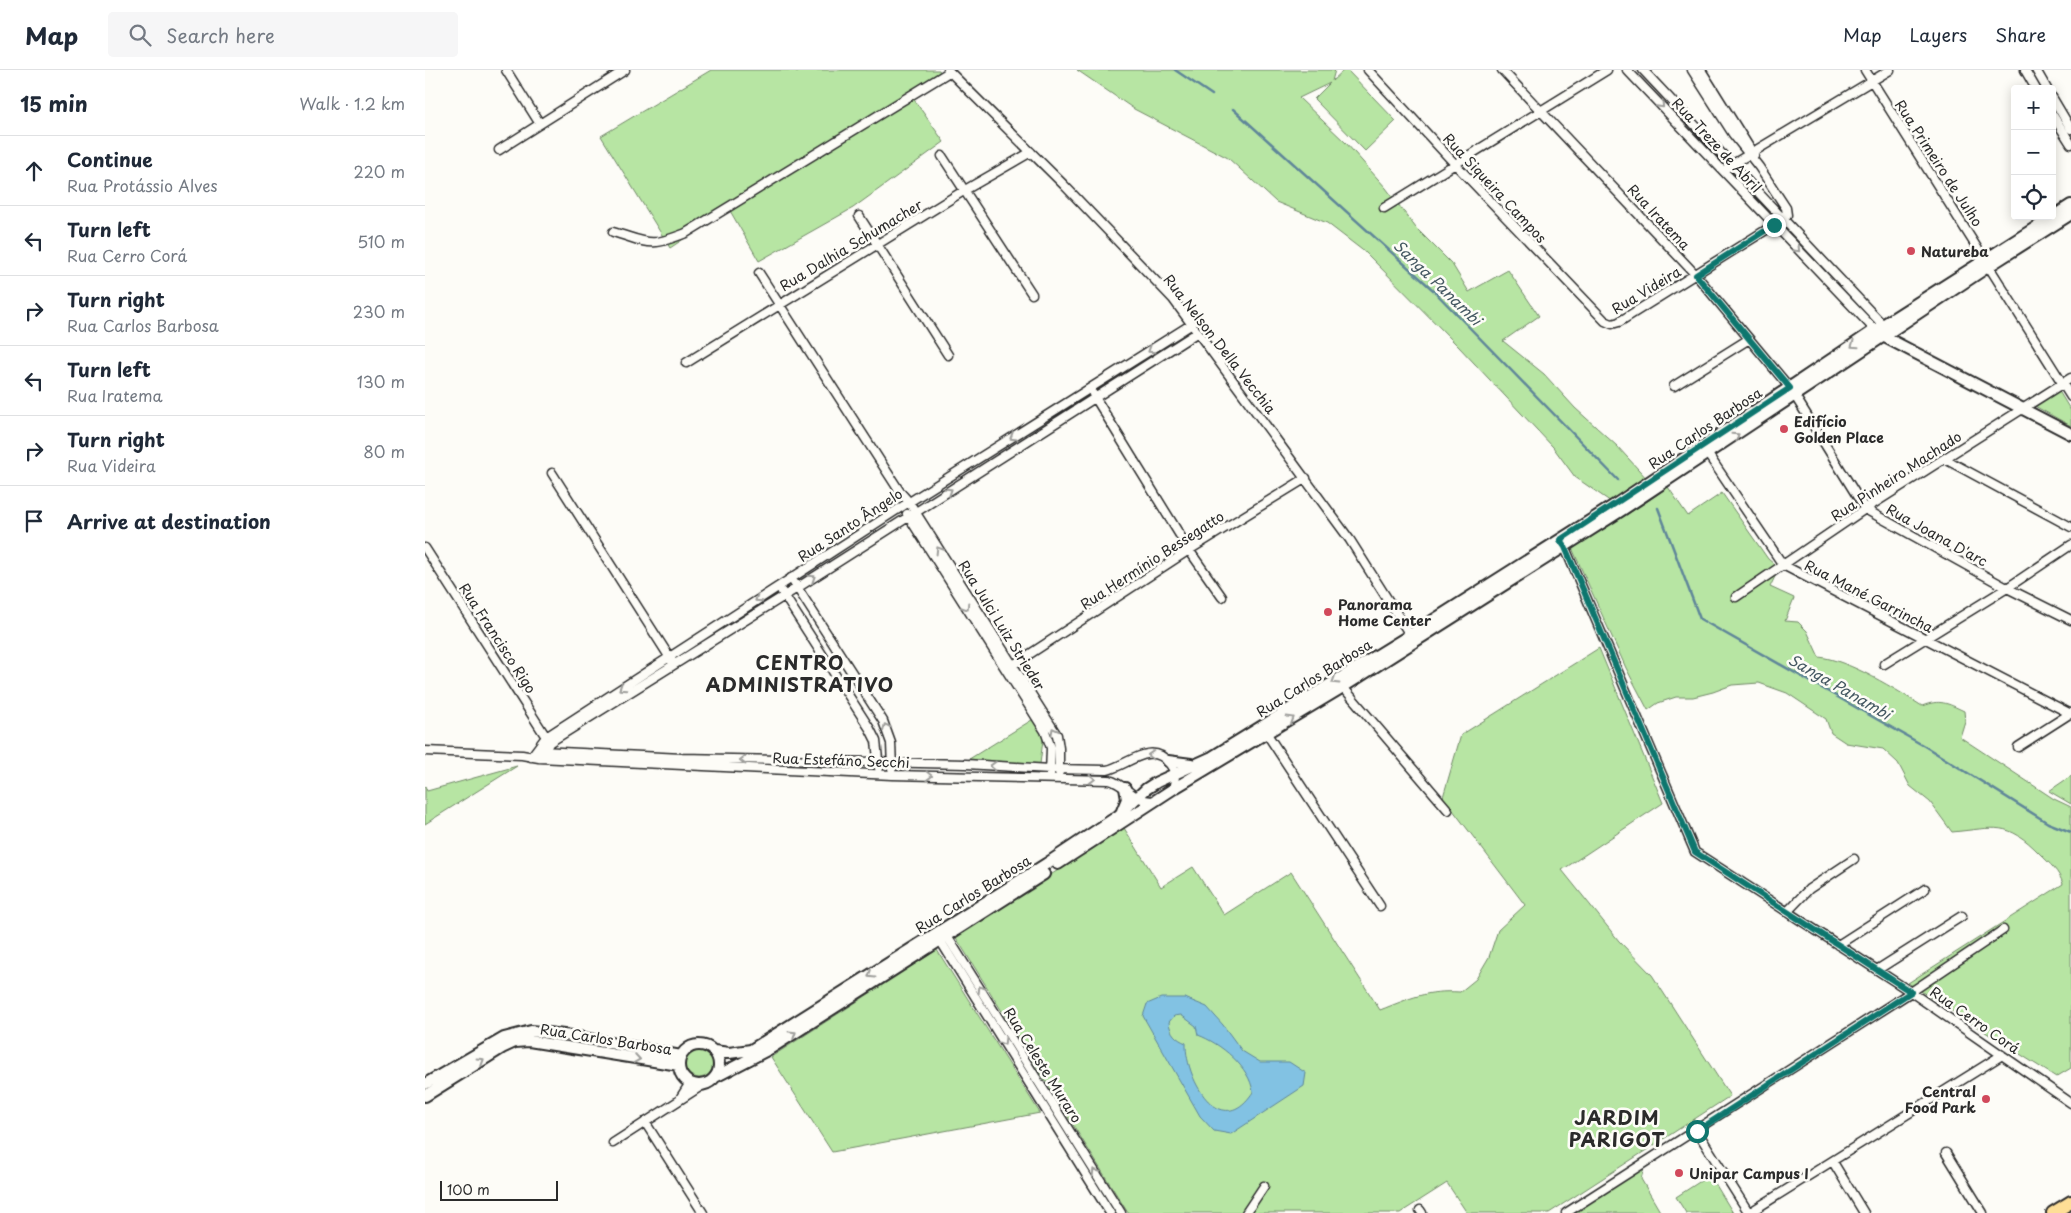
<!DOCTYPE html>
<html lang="en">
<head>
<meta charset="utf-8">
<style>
	:root { --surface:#fff; --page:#f6f6f7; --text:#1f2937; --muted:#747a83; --line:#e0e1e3 }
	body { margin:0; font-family:"Playpen Sans",sans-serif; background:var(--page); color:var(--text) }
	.controls { position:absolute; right:15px; top:15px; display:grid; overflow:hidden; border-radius:5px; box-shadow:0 2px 12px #0003 }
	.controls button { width:45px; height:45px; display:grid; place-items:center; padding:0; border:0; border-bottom:1px solid var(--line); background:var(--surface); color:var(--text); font:25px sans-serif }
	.scale { position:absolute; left:15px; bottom:12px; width:118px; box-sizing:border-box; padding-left:5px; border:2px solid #2b2b2b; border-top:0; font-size:14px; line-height:18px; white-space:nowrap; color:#2b2b2b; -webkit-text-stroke:4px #fdfcf7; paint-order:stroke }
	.stop { position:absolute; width:15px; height:15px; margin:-11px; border:4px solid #0f766e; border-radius:50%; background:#fff }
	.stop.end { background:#0f766e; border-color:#fff; box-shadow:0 1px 5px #0008 }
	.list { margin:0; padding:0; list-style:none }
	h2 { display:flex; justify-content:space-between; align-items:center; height:65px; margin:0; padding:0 20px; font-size:21px }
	h2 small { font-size:16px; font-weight:400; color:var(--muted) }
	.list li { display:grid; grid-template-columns:32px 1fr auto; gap:15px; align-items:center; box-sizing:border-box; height:70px; padding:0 20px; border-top:1px solid var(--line) }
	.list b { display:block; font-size:19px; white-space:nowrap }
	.list p { margin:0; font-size:16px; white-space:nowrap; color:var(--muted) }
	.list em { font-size:16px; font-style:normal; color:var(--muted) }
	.icon { flex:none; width:28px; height:28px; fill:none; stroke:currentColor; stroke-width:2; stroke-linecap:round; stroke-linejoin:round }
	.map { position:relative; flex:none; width:1646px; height:1143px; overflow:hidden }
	header { display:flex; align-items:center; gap:30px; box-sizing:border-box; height:70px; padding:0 25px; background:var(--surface); border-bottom:1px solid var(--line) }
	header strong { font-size:24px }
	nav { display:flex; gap:28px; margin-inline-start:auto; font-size:18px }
	.search { width:350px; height:45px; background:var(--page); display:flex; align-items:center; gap:12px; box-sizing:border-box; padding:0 18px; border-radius:5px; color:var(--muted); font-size:19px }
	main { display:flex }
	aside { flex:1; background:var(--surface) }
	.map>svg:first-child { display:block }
	.green { fill:#b7e5a3; stroke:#718867 }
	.water { fill:#82c2e3; stroke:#5f8699; fill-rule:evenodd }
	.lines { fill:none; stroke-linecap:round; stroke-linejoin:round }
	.stream { stroke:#5f8699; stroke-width:2.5 }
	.minor-casing { stroke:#2b2b2b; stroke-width:11 }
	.tertiary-casing { stroke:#2b2b2b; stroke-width:14 }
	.primary-casing { stroke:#2b2b2b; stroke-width:16 }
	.minor { stroke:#fdfcf7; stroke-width:8 }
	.tertiary { stroke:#fdfcf7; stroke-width:10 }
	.primary { stroke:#fede96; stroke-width:12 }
	.oneway { stroke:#9e9e9b }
	.route { stroke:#0f766e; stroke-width:6 }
	.poi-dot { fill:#d1495b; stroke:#fdfcf7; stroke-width:2 }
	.labels { text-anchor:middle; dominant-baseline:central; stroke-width:5; stroke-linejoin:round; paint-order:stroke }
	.street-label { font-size:14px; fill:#2b2b2b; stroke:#fdfcf7 }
	.poi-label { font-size:14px; font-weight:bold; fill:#2b2b2b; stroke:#fdfcf7; text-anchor:start }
	.water-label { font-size:15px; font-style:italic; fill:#455862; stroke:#fdfcf7 }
	.district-label { font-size:19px; font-weight:bold; letter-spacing:1px; fill:#2b2b2b; stroke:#fdfcf7 }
</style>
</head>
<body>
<header>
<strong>Map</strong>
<div class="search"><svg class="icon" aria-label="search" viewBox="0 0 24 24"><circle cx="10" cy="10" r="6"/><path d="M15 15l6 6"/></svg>Search here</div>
<nav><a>Map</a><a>Layers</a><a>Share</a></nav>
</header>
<main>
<aside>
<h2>15 min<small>Walk · 1.2 km</small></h2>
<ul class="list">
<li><svg class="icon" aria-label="ahead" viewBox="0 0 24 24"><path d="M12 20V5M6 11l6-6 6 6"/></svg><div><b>Continue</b><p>Rua Protássio Alves</p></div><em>220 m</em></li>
<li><svg class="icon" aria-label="left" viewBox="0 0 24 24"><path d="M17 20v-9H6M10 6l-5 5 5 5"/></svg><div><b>Turn left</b><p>Rua Cerro Corá</p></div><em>510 m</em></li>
<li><svg class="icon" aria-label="right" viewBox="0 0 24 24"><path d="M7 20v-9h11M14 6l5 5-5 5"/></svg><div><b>Turn right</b><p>Rua Carlos Barbosa</p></div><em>230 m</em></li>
<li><svg class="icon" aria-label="left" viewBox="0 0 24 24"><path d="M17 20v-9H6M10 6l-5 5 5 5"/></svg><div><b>Turn left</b><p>Rua Iratema</p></div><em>130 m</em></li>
<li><svg class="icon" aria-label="right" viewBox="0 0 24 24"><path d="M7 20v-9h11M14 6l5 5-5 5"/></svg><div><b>Turn right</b><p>Rua Videira</p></div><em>80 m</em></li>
<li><svg class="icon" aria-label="arrive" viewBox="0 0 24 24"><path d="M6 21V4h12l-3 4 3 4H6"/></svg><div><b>Arrive at destination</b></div></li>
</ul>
</aside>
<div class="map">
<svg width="1646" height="1143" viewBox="0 0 1646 1143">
	<rect width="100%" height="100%" fill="#fdfcf7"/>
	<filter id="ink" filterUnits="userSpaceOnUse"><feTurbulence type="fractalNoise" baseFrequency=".02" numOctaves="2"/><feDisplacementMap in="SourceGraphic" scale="10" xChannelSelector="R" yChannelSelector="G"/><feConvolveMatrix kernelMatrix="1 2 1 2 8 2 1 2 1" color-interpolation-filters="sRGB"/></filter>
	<g filter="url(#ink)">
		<path class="green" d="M286 0H370L372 2 374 0H514L516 4 485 24 519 72 428 138 334 191 304 139 245 178 176 66Z
			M652 0H910L907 11 919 0H922L971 51 940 81 889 29 905 13 874 28 921 73 961 118 991 158 1027 194 1044 222 1083 200 1114 246 1078 271 1119 304 1150 338 1192 376 1224 411 1189 434 1150 407 1128 377 1034 277 941 183 902 153 851 132 803 88 709 39Z
			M1632 318 1646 341V356L1606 334Z
			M1243 417 1263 446 1297 423 1343 489 1354 498 1345 517 1369 528 1360 551 1373 552 1382 561 1394 587C1424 590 1472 620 1497 636 1515 629 1522 633 1539 641L1540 651 1535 667 1629 729 1646 737V998L1631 1007 1483 913 1638 814C1634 801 1625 794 1615 784 1582 750 1571 758 1527 762L1505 732 1485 716 1473 693 1458 679 1421 673 1406 663 1401 649 1362 623 1334 613 1307 615 1288 622 1268 627H1251L1233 633 1223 640 1201 598 1147 478 1217 435Z
			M1174 578 1238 733 1137 800 1194 871 1227 905 1305 1026 1124 1143H1042L1022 1113 975 1143H703L530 866 699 758 736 817 768 797 799 845 866 802 955 940C986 928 1001 920 1035 922L1051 909 1064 887 1073 860 1100 835 1018 727 1036 665Z
			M610 648 619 662 615 694 541 691Z
			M92 696 0 754V716L2 721Z
			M1646 706V734L1624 721Z
			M512 880 615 1043 407 1082 346 987Z
			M260 994a14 14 0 1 1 28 0a14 14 0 1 1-28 0Z
			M1219 1098 1216 1109 1236 1143H1149Z
			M1285 1105 1308 1143H1261L1251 1127Z"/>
		<path class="water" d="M736 928H760L782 937 798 955 817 981 835 992H864L881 1003 879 1016 806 1064 789 1061 775 1046 718 946 722 934ZM756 945 771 956 773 965C795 973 825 997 828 1022 795 1072 760 1008 761 973 751 969 745 963 744 952L749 946Z"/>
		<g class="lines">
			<path class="stream" d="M750 0 787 25
				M808 39 1007 219 1193 410
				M1233 438 1275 549 1501 677 1623 753 1646 762"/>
			<defs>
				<path id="minor" d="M81 0 115 54
					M523 0 639 115 748 229 925 470 987 568
					M943 0 1029 93 1180 251 1187 254 1194 252 1349 155
					M1077 0 1271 205 1365 318 1440 439 1582 518 1646 550
					M1202 0 1450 260
					M1218 0 1458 255
					M1267 0 1308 64 1334 97 1361 138 1362 145 1357 150
					M1276 0 1329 85
					M1440 0 1646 327
					M1600 0 1611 19
					M1611 0 1622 19
					M1627 27 1646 59
					M1627 44 1646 74
					M74 80 200 0
					M517 86 607 224
					M1303 97 1465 0
					M959 138 1182 0
					M434 146 523 285
					M188 162C225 173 223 178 261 163L524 2
					M334 203 475 422 484 432 632 665 634 678V702
					M261 293 540 120 606 82
					M1249 316 1324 269
					M668 324 764 480 797 527
					M1280 380 1358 495 1646 644
					M1520 389 1646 457
					M127 403 247 591
					M482 444 620 661 626 678 625 704
					M1138 473 1270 782 1486 922 1646 1033
					M0 478 123 670
					M366 508 458 651 466 673 467 698
					M357 522 445 659 451 671 454 698
					M1311 527 1440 439 1646 308
					M1459 594 1582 518 1646 475
					M588 595 764 480 881 408
					M918 617 1023 740
					M842 664 955 836
					M1593 677 1646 643
					M0 681 97 685 114 688 467 705 684 710C703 715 706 731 729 731
					M116 681 257 688 541 694 625 699 682 700C701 696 727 670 744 693 751 701 751 709 748 719
					M106 687 121 667 478 436 767 254
					M114 688 125 672 372 518 773 262
					M1362 842 1384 819 1429 789
					M520 863 696 1143
					M513 867 685 1143
					M1413 875 1500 819
					M1452 900 1537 846
					M256 1027 265 1013
					M220 1052 278 1143
					M1272 1061 1324 1143 1577 985
					M188 1073 278 1015
					M1521 1083 1558 1143
					M1408 1092 1439 1143
					M995 1140 997 1143
					M821 1143 839 1116
					M1141 1143 1486 922 1578 860"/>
				<path id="tertiary" d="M1454 264 1646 364
					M743 691 766 694
					M697 741 702 729 700 718
					M633 794 748 719 918 617 1197 440 1564 196 1646 144
					M254 995a20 20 0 1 1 40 0a20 20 0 1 1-40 0Z
					M289 981 304 983 326 980 621 794 693 746 721 719 732 712 787 687 985 565 1188 436 1450 260 1646 135
					M292 1006 346 978 619 804
					M0 1014 79 968 106 961 147 966 256 986
					M0 1026 77 978 90 972 104 971 254 995"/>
				<path id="primary" d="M1628 1143 1646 1132"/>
			</defs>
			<use href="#minor" class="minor-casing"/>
			<use href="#tertiary" class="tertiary-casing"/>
			<use href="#primary" class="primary-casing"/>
			<use href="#minor" class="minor"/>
			<use href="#tertiary" class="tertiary"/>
			<use href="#primary" class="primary"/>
		</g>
		<defs><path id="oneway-chevron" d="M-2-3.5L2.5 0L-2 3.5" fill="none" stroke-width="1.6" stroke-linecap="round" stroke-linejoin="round" transform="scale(1.25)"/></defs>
		<g class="oneway">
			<use href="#oneway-chevron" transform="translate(1236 35) rotate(47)"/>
			<use href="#oneway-chevron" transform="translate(1372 179) rotate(46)"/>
			<use href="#oneway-chevron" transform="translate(1429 275) rotate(146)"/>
			<use href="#oneway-chevron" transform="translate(726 280) rotate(147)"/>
			<use href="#oneway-chevron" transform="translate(1311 366) rotate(-34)"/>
			<use href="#oneway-chevron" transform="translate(588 367) rotate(148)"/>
			<use href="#oneway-chevron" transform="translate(524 421) rotate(-33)"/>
			<use href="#oneway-chevron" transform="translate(514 480) rotate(-122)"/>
			<use href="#oneway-chevron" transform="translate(387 508) rotate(-33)"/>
			<use href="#oneway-chevron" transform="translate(333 529) rotate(147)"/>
			<use href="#oneway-chevron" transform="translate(541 537) rotate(57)"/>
			<use href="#oneway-chevron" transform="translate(910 611) rotate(148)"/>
			<use href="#oneway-chevron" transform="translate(197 618) rotate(147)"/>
			<use href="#oneway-chevron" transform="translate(866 649) rotate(-31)"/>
			<use href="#oneway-chevron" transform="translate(461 657) rotate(-115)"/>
			<use href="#oneway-chevron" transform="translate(629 661) rotate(-118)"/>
			<use href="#oneway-chevron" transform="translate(726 685) rotate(-177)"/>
			<use href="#oneway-chevron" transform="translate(318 690) rotate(-179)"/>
			<use href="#oneway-chevron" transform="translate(568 696) rotate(-177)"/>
			<use href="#oneway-chevron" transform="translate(504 706) rotate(1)"/>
			<use href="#oneway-chevron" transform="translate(667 709) rotate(1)"/>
			<use href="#oneway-chevron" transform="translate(446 905) rotate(148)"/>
			<use href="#oneway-chevron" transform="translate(556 919) rotate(-122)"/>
			<use href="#oneway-chevron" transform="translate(368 964) rotate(-32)"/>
			<use href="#oneway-chevron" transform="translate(578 972) rotate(58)"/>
			<use href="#oneway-chevron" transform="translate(212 989) rotate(9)"/>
			<use href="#oneway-chevron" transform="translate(56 991) rotate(-32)"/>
			<use href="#oneway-chevron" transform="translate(670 1102) rotate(-122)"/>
		</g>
	</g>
	<g class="lines" filter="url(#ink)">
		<path class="route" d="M1272 1061 1486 922 1270 782 1140 477 1135 470 1365 318 1271 205 1349 155"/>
	</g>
	<g class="poi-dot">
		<circle cx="1486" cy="181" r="5"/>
		<circle cx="1359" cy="359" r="5"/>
		<circle cx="903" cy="542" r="5"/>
		<circle cx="1561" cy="1029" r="5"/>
		<circle cx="1254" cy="1103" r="5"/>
	</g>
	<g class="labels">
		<g class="street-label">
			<text transform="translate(1292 75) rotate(47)">Rua Treze de Abril</text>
			<text transform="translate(1514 93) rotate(57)">Rua Primeiro de Julho</text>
			<text transform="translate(1070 118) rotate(47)">Rua Siqueira Campos</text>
			<text transform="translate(1234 147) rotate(47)">Rua Iratema</text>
			<text transform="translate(426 175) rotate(-31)">Rua Dalhia Schumacher</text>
			<text transform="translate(1221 220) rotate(-31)">Rua Videira</text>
			<text transform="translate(795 274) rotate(52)">Rua Nelson Della Vecchia</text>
			<text transform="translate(1280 358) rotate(-34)">Rua Carlos Barbosa</text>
			<text transform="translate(1471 406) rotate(-33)">Rua Pinheiro Machado</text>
			<text transform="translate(425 455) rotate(-33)">Rua Santo Ângelo</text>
			<text transform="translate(1512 465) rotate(29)">Rua Joana D'arc</text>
			<text transform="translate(727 490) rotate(-33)">Rua Hermínio Bessegatto</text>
			<text transform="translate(1444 526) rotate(27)">Rua Mané Garrincha</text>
			<text transform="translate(577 555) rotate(58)">Rua Julci Luiz Strieder</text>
			<text transform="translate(73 568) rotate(57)">Rua Francisco Rigo</text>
			<text transform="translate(889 608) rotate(-32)">Rua Carlos Barbosa</text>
			<text transform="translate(416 690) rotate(2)">Rua Estefáno Secchi</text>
			<text transform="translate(548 824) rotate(-32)">Rua Carlos Barbosa</text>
			<text transform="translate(1550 950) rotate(35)">Rua Cerro Corá</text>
			<text transform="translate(181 969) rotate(9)">Rua Carlos Barbosa</text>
			<text transform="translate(618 995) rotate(58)">Rua Celeste Muraro</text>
		</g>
		<g class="poi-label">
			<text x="1496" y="181">Natureba</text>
			<text x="1369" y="351">Edifício<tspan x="1369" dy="16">Golden Place</tspan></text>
			<text x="913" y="534">Panorama<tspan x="913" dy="16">Home Center</tspan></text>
			<text x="1551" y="1021" text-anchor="end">Central<tspan x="1551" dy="16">Food Park</tspan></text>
			<text x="1264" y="1103">Unipar Campus I</text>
		</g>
		<g class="water-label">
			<text transform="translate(1013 212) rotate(44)">Sanga Panambi</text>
			<text transform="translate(1415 616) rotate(30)">Sanga Panambi</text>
		</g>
		<g class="district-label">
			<text x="375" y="592">CENTRO<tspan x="375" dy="22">ADMINISTRATIVO</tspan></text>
			<text x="1192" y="1047">JARDIM<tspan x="1192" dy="22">PARIGOT</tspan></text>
		</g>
	</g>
</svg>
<div class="controls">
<button>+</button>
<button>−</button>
<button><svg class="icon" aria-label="locate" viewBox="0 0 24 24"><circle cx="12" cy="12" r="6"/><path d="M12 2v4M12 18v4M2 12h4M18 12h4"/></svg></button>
</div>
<div class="scale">100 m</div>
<div class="stop" style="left:1272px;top:1061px"></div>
<div class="stop end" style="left:1349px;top:155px"></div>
</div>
</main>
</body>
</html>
